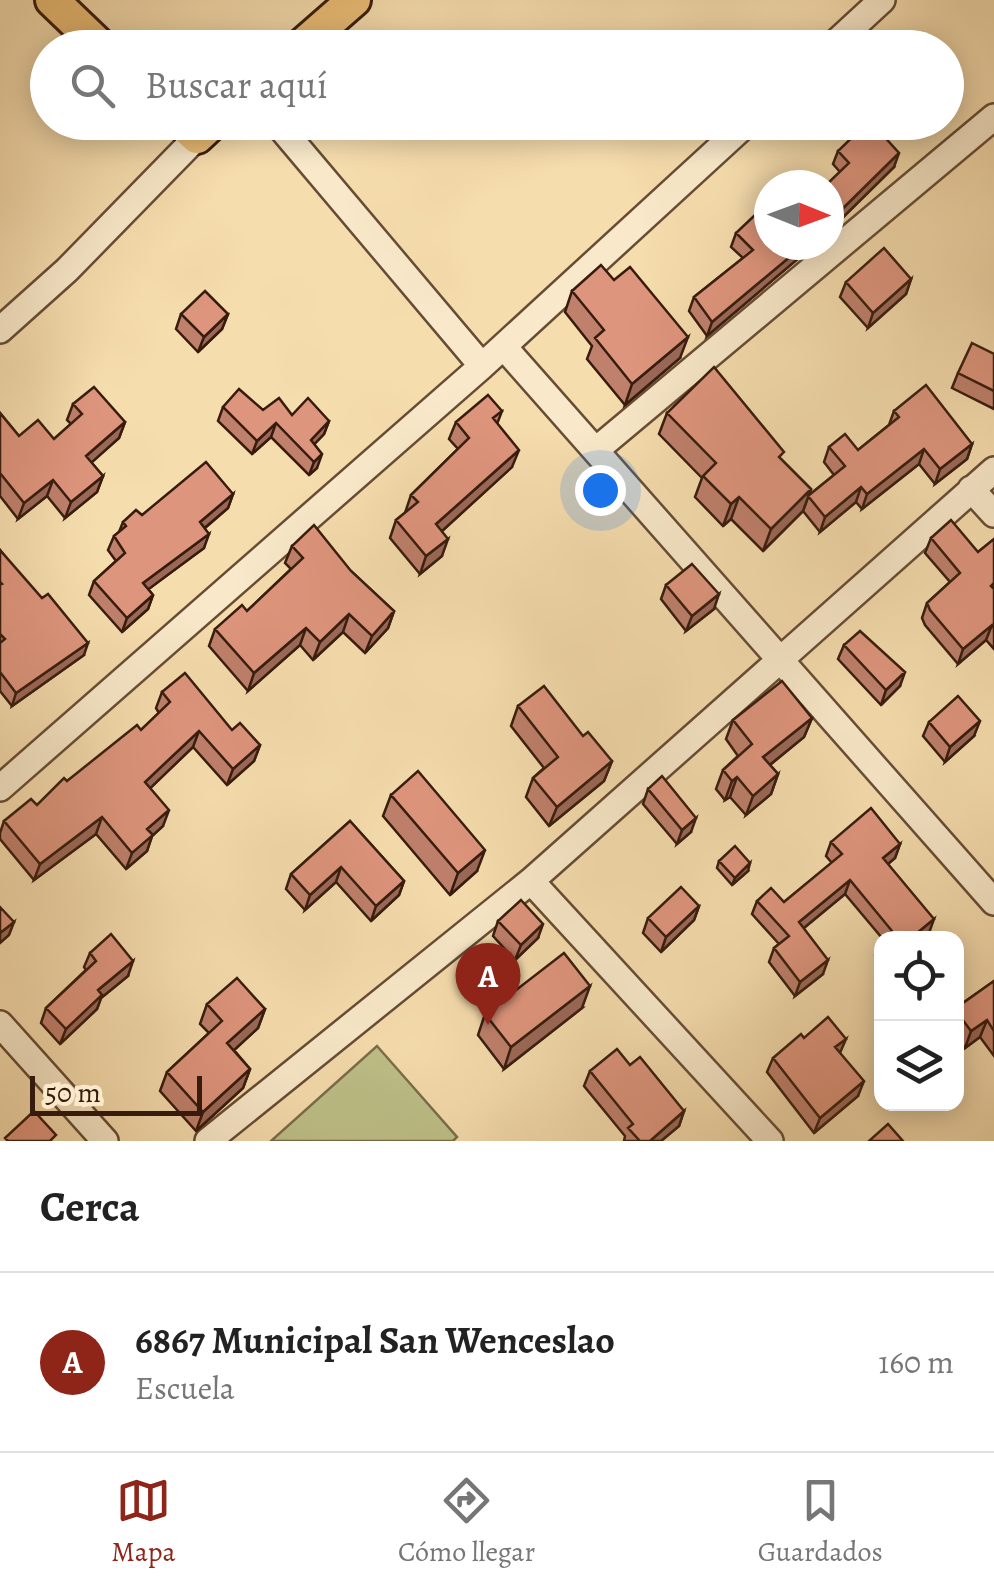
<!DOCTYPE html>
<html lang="es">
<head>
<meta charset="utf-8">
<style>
	:root { --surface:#fff; --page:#f6f6f6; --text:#222; --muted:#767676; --line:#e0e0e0; --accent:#8f2418 }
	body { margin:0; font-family:Alegreya,serif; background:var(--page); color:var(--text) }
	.controls { position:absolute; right:30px; bottom:30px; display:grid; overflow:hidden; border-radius:20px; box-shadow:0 5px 25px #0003 }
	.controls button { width:90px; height:90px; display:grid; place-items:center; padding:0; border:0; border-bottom:2px solid var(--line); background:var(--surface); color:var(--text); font:50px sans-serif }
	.compass { position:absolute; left:754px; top:170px; width:90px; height:90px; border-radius:50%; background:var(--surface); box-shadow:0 5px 25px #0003; rotate:91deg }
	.scale { position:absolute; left:30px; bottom:25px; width:172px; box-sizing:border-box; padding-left:10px; border:5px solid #371c0d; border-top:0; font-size:28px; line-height:35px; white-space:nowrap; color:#371c0d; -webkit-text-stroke:8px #f9e9ca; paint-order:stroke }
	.you { position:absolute; left:600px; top:490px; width:35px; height:35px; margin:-25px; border:8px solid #fff; border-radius:50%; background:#1a73e8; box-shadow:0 0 0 15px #1a73e833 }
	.badge { display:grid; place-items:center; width:65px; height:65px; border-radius:50%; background:var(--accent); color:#fff; font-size:32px; font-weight:700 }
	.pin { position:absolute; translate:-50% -82px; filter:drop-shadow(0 2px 5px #0008) }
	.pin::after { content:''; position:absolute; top:52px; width:35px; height:30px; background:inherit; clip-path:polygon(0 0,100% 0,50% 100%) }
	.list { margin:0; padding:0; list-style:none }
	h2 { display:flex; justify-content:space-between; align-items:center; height:130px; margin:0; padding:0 40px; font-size:42px }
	h2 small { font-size:32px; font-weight:400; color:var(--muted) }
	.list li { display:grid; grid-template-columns:65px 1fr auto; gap:30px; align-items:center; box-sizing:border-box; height:180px; padding:0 40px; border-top:2px solid var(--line) }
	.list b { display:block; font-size:38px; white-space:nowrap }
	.list p { margin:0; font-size:32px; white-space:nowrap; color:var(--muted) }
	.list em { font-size:32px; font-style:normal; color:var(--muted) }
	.icon { flex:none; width:55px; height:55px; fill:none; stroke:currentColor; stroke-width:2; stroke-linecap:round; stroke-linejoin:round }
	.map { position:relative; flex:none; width:994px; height:1141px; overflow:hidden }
	.search { position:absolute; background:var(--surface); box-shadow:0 5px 25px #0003; left:30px; right:30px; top:30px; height:110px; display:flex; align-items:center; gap:25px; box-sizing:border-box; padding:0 35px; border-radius:55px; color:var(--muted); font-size:38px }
	.sheet { height:310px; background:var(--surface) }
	nav { display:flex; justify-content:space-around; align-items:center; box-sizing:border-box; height:140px; border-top:2px solid var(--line); background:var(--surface); font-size:28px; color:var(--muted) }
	nav a { display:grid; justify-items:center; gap:5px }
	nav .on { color:var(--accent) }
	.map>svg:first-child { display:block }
	.park { fill:#bec089; stroke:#7a6e4b; stroke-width:2.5 }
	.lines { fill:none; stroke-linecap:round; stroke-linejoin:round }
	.minor-casing { stroke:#674c35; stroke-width:30 }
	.major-casing { stroke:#371c0d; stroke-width:38 }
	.minor { stroke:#f9e9ca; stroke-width:25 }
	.major { stroke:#ebbe77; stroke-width:32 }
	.wall { fill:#bf806c; stroke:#371c0d; stroke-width:2.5 }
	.shaded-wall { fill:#9b6858; stroke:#371c0d; stroke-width:2.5 }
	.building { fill:#de957d; stroke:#371c0d; stroke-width:2.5 }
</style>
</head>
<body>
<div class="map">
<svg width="994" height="1141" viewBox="0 0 994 1141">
	<rect width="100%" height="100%" fill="#f6ddae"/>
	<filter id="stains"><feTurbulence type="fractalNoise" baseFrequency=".002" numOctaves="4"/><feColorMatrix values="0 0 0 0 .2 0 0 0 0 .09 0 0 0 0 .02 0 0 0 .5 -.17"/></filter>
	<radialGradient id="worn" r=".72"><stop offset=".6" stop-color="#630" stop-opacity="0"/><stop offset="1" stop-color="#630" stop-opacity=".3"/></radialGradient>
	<path class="park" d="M377 1046 457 1137 453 1141H271Z"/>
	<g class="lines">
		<defs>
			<path id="minor" d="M830 48 882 0
				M276 122 482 366
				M0 330 67 270 197 137
				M504 347 994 902
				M596 450 994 117
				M971 489 994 514
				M0 788 482 366 748 122
				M531 881 770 1141
				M0 1024 105 1141
				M208 1141 531 881 994 470"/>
			<path id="major" d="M52 0 102 48
				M299 48 354 0
				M181 122 197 137 213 122"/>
		</defs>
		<use href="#minor" class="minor-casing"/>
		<use href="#major" class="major-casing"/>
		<use href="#minor" class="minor"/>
		<use href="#major" class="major"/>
	</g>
	<path class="wall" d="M838 151 894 167 829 231V185L840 172 833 164Z
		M736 233 769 245H814L707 336 689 311 694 297 743 258 731 247Z
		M911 279 906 294 868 328 840 297 846 282Z
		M572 291 680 358 625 405 587 359 592 346 565 312Z
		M181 314H228L222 329 198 352 176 329Z
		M994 354V409L952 388 958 373Z
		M73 404 125 422 119 438 91 462 103 476 97 492 65 518 47 496 18 519 0 496V413L19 436 54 439 71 424 67 420Z
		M223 407 263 410 329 421 324 434 314 444 317 468 309 475 271 437 252 454 218 421Z
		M502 411 497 424 512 467 442 531V556L420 574 390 538 396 520 405 513 411 495 458 449 449 439 456 422Z
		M894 411 972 444 967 459 935 484 919 464 862 509 856 502 820 532 803 511 808 496 834 475 824 462 829 447 858 450 889 425Z
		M667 413 781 459 811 489 803 511 763 551 731 519 723 526 695 497 702 478 659 434Z
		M233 494 228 508 205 528 204 548 148 589 153 595 148 609 122 632 89 595 94 581 116 561 108 550 114 536 119 532 123 522 142 515Z
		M931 538 978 552 994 539V649L986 640 958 664 925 625 922 618 927 603 950 582 925 553Z
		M292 546 351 571 394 611 388 628 365 653 343 632 313 660 300 645 248 691 209 646 215 629 247 611 291 569 285 563Z
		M0 550 84 655 12 706 0 691Z
		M666 585 714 609 686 631 661 599Z
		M844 645 900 686 881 705 838 659Z
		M162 692 260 745 254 761 227 785 193 747 150 788 163 826 152 836 147 851 126 869 96 834 34 880 0 839V833L4 821 37 805 67 781 141 730 159 713 156 708Z
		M518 706 583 736 612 761 604 781 549 826 526 797 533 778 544 768 511 726Z
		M812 718 804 737 770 765 778 774 771 794 746 815 730 797 725 800 716 789 723 770 738 756 726 739 733 720Z
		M929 722 974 736 945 762 923 736Z
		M648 789 691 832 677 844 643 804Z
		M391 795 477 871 450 895 383 816Z
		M350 821 404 881 399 895 371 921 336 882 305 910 286 889 291 874Z
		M831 842 900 844 895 858 888 864 929 933 923 938H882L845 894 804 928 823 974 795 996 769 962 774 948 779 944 752 914 757 901 784 902 832 863 826 856Z
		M719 861 748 871 732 885 717 868Z
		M699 906 694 920 661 952 643 933 648 918Z
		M498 921 538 938 515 960 493 936Z
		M882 940V964L875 955Z
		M90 953 128 976 101 998 97 1009 60 1044 41 1023 46 1008 86 970 84 967Z
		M994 981V1056L980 1037 965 1048 956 1036V1008Z
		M207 1004 265 1009 258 1028 234 1050 250 1069 243 1088 196 1131 160 1091 167 1072 209 1033 200 1024Z
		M582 1008 504 1069 478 1035 485 1014Z
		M804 1038 840 1053 858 1096 814 1133 767 1072 773 1058Z
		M630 1065 684 1111 679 1126 661 1141H624L625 1136 584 1086 590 1071Z"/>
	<path class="shaded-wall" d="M899 153 894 167 829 231V222Z
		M804 245H814L707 336 712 322Z
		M911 279 906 294 868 328 873 313Z
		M228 314 222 329 198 352 204 337Z
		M688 337 680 358 625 405 632 384Z
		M329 421 324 434 306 453 311 440Z
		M125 422 119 438 81 472 86 456Z
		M276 423 271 437 252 454 257 441Z
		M972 444 967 459 935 484 940 469Z
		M924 449 919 464 862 509 867 494Z
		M519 450 512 467 430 542 436 524Z
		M322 454 317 468 309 475 314 462Z
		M103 476 97 492 65 518 71 502Z
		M53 480 47 496 18 519 24 503Z
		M861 487 856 502 820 532 825 517Z
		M811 489 803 511 763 551 771 529Z
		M233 494 228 508 195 536 200 522Z
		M739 497 731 519 723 526 731 504Z
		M209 534 204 548 138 597 143 583Z
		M448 539 442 556 420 574 426 556Z
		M719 594 714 609 686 631 692 616Z
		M153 595 148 609 122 632 127 618Z
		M394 611 388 628 365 653 372 636Z
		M349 614 343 632 313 660 320 642Z
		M992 625 986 640 958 664 963 649Z
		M306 628 300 645 248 691 254 673Z
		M88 643 84 655 12 706 16 693Z
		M905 672 900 686 881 705 886 690Z
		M812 718 804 737 756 776 763 757Z
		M980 721 974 736 945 762 950 747Z
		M199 731 193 747 140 798 145 782Z
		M260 745 254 761 227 785 233 769Z
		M612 761 604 781 549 826 557 807Z
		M778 774 771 794 746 815 753 796Z
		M737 777 730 797 725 800 732 781Z
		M169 810 163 826 152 836 147 851 126 869 132 853 147 829Z
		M102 817 96 834 34 880 40 864Z
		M696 818 691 832 677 844 682 830Z
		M900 844 895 858 878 872 883 858Z
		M485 850 477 871 450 895 458 873Z
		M750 863 748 871 732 885 735 878Z
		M341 867 336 882 305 910 310 895Z
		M850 880 845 894 794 936 799 922Z
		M404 881 399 895 371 921 376 906Z
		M699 906 694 920 661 952 666 937Z
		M934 919 929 933 923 938H911Z
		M14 922 9 935 0 943V933Z
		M543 924 538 938 515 960 521 945Z
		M828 960 823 974 795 996 800 982Z
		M133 961 128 976 101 998 97 1009 60 1044 66 1029 98 990Z
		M590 986 582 1008 504 1069 511 1047Z
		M265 1009 258 1028 220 1063 227 1043Z
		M987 1020 980 1037 965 1048 971 1031Z
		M846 1039 840 1053 835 1047Z
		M250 1069 243 1088 196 1131 203 1112Z
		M864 1081 858 1096 814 1133 820 1118Z
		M684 1111 679 1126 661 1141H650Z"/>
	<path class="building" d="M868 122H871L899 153 829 222V185H826L849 163 838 151Z
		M755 215 769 228V245H804L712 322 694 297 753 250 736 233Z
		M884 248 911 279 873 313 846 282Z
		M601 265 614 280 630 267 688 337 632 384 595 338 604 330 572 291Z
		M205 291 228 314 204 337 181 314Z
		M972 343 994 354V391L958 373Z
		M714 367 784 452 779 457 811 489 771 529 739 497 731 504 703 476 716 463 667 413Z
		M926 385 972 444 940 469 924 449 867 494 861 487 825 517 808 496 845 466 829 447 845 434 858 450 899 417 894 411Z
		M94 387 125 422 86 456 103 476 71 502 53 480 24 503 0 473V413L19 436 38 420 54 439 82 414 73 404Z
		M239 389 263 410 279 398 292 415 308 398 329 421 311 440 322 454 314 462 276 423 257 441 223 407Z
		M488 395 502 411 493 418 519 450 436 524 448 539 426 556 396 520 418 502 411 495 469 438 456 422Z
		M206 462 233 494 200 522 209 534 143 583 153 595 127 618 94 581 125 553 114 536 126 526 123 522 136 510 142 515Z
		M951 520 978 552 994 539V583L991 586 994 589V628L992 625 963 649 930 610 927 603 960 573 931 538Z
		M314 525 351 571 394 611 372 636 349 614 320 642 306 628 254 673 215 629 242 605 247 611 303 558 292 546Z
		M0 550 42 598 48 594 88 643 16 693 0 672V643L5 639 0 634V585L2 584 0 582Z
		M692 564 719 594 692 616 666 585Z
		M860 631 905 672 886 690 844 645Z
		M185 673 232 730 240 723 260 745 233 769 199 731 145 782 169 810 147 829 153 835 132 853 102 817 40 864 4 821 31 799 37 805 64 778 67 781 137 725 141 730 170 702 162 692Z
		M782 681 812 718 763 757 778 774 753 796 737 777 732 781 723 770 752 744 733 720Z
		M544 686 583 736 588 732 612 761 557 807 533 778 558 757 518 706Z
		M958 696 980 721 950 747 929 722Z
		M418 771 485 850 458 873 391 795Z
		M662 776 696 818 682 830 648 789Z
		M871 808 900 844 883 858 934 919 911 938H883L892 931 850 880 799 922 828 960 800 982 774 948 789 936 757 901 771 888 784 902 842 854 831 842Z
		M350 821 404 881 376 906 341 867 310 895 291 874Z
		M735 846 750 863 735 878 719 861Z
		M681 887 699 906 666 937 648 918Z
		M521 900 543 924 521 945 498 921Z
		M0 907 14 922 0 933Z
		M111 934 133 961 98 990 102 995 66 1029 46 1008 96 961 90 953Z
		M564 953 590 986 511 1047 485 1014Z
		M237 978 265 1009 227 1043 250 1069 203 1112 167 1072 222 1021 207 1004Z
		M994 981V1031L987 1020 971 1031 956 1011V1008Z
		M828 1017 846 1039 835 1047 864 1081 820 1118 773 1058 801 1034 804 1038Z
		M617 1049 630 1065 640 1057 684 1111 650 1141H640L628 1128 633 1124 590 1071Z
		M34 1111 56 1135 50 1141H8L5 1138Z
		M888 1124 903 1141H869Z"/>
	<rect width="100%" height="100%" filter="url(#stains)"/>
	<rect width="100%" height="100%" fill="url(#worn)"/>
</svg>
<div class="controls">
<button><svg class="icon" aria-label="locate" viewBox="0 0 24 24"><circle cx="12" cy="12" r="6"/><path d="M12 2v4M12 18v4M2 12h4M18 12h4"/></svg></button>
<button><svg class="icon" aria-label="layers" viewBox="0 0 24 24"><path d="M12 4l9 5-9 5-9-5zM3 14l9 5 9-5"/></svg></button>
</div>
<svg class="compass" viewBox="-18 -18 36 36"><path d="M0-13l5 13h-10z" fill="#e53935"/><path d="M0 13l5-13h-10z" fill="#767676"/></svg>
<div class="scale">50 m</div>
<div class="you"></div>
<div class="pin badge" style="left:488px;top:1025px">A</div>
<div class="search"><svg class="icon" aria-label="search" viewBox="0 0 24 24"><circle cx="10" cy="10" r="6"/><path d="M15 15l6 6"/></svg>Buscar aquí</div>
</div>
<section class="sheet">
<h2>Cerca<small></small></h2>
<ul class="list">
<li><span class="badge">A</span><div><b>6867 Municipal San Wenceslao</b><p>Escuela</p></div><em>160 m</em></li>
</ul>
</section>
<nav>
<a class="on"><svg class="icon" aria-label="map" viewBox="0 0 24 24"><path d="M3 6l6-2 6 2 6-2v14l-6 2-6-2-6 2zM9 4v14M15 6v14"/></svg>Mapa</a>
<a><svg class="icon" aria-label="directions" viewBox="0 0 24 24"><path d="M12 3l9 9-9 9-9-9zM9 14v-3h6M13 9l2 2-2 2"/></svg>Cómo llegar</a>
<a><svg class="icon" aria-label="saved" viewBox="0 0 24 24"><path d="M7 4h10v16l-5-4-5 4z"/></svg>Guardados</a>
</nav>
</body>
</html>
